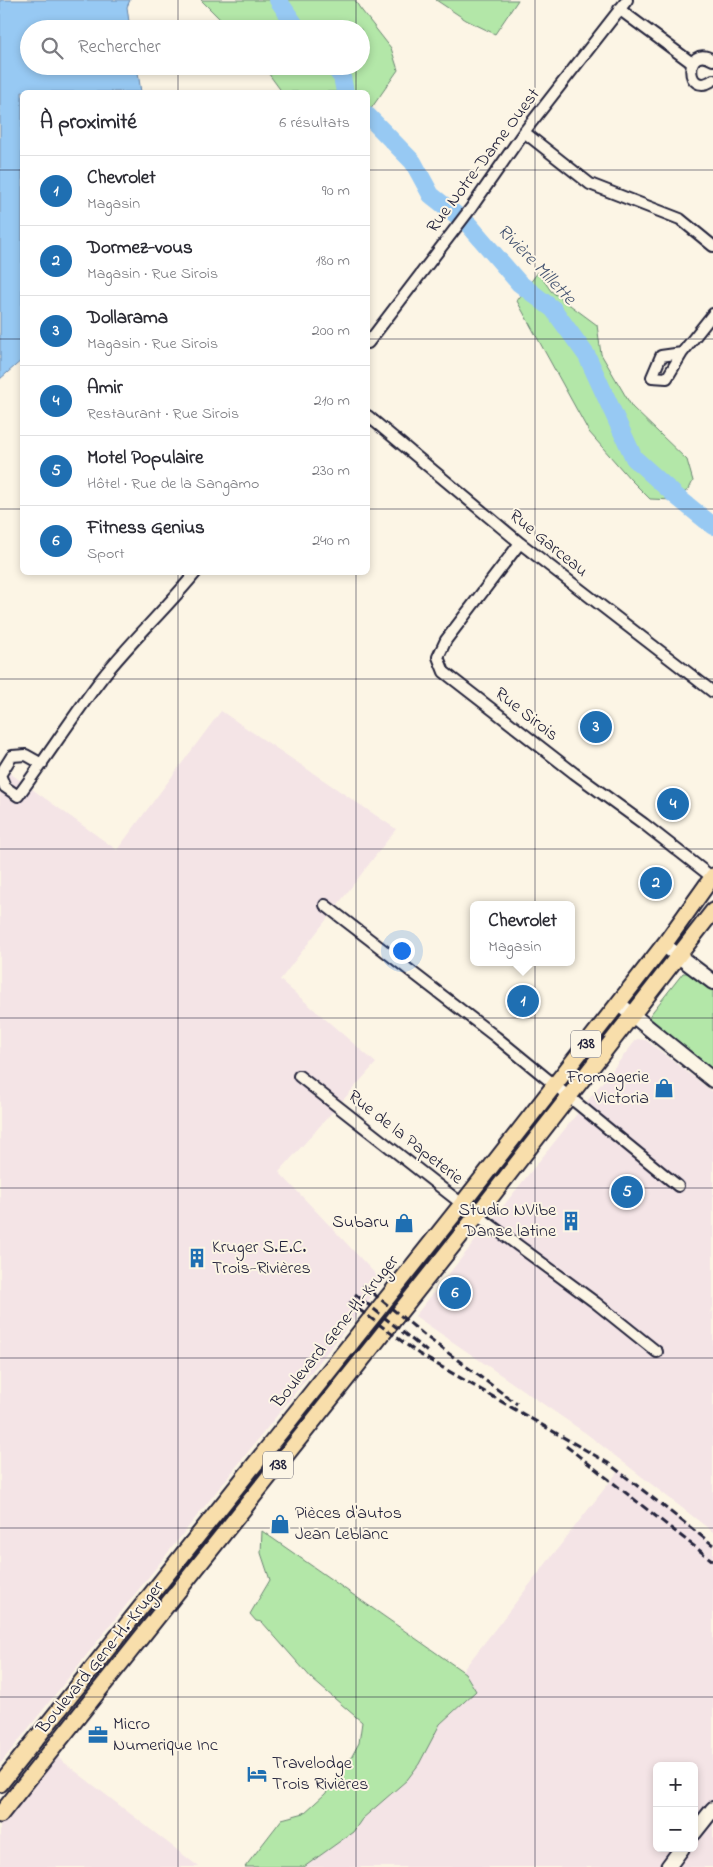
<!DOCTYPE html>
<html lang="fr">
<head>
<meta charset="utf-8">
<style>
	:root { --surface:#fff; --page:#f7f7f7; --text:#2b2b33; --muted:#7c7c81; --line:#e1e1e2; --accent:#1f6fb2 }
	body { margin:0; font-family:"Indie Flower",sans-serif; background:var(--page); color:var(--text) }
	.controls { position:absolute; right:15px; bottom:15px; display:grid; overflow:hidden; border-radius:8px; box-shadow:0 2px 8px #0003 }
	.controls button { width:45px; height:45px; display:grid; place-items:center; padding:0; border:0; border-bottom:1px solid var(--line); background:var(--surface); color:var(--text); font:25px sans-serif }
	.you { position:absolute; left:401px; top:950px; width:18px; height:18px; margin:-12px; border:4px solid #fff; border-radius:50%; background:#1a73e8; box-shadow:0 0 0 8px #1a73e833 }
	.badge { display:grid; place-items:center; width:32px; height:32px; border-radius:50%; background:var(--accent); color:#fff; font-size:16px; font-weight:700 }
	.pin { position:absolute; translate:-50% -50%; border:2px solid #fff; box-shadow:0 1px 5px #0006 }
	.popup { position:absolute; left:470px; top:901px; width:105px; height:65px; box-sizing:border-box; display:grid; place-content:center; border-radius:8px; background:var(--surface); filter:drop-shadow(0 1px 4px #0005); font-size:16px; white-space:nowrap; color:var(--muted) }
	.popup b { font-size:19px; color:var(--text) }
	.popup::after { content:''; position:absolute; left:50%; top:100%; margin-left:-10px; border:10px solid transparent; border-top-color:var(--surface) }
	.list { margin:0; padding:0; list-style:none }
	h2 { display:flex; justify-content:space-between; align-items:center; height:65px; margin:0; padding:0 20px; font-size:21px }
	h2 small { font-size:16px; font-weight:400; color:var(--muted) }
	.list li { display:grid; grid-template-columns:32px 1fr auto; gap:15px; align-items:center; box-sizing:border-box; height:70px; padding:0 20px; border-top:1px solid var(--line) }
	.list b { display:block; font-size:19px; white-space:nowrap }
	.list p { margin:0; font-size:16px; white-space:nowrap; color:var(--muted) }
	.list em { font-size:16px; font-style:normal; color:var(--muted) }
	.icon { flex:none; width:28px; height:28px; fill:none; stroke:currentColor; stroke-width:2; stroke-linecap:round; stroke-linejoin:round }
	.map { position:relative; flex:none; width:713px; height:1867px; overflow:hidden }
	.search { position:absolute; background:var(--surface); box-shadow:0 2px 8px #0003; left:20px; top:20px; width:350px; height:55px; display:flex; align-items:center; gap:12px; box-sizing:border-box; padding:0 18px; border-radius:28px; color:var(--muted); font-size:19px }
	.panel { position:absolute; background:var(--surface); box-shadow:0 2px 8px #0003; left:20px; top:90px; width:350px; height:485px; border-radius:8px }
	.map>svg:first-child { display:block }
	.built { fill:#f4e4e6; fill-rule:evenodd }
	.green { fill:#b3e7a8; stroke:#6a8472 }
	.water { fill:#97c9f3; stroke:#6886a9 }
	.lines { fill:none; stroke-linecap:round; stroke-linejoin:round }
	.river { stroke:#97c9f3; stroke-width:18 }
	.street-casing { stroke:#22223b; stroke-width:14 }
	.secondary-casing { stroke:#22223b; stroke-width:18 }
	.primary-casing { stroke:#22223b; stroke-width:19 }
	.street { stroke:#fcf5e5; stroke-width:10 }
	.secondary { stroke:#fcf5e5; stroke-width:14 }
	.primary { stroke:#f8deab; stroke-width:15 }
	.rail { stroke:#22223b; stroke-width:3; stroke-dasharray:8 4; stroke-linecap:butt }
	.grid { fill:none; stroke:#22223b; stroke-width:1; stroke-opacity:0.55 }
	.labels { text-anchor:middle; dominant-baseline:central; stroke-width:4; stroke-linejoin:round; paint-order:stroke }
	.shield { fill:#fcf5e5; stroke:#63616e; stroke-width:1 }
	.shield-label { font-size:16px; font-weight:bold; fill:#22223b }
	.street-label { font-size:18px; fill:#22223b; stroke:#fcf5e5 }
	.poi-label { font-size:18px; fill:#22223b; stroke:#fcf5e5; text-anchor:start }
	.water-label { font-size:19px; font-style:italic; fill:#455472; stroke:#fcf5e5 }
</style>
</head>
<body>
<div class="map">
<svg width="713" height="1867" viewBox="0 0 713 1867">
	<rect width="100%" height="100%" fill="#fcf5e5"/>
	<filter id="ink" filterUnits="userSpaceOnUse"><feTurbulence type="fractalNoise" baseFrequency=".02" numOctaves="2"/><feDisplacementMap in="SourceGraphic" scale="10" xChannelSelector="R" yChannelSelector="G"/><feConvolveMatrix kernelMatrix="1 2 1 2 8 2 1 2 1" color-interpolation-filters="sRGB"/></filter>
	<g filter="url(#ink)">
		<path class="built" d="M221 711 396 829 280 980 376 1063 279 1172 383 1282 0 1764V766L117 850Z
			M637 1039 646 1040 713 1092V1307L709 1314 713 1311V1532L587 1434 415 1316Z
			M619 1470 713 1545V1800L703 1813 713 1821V1867H299L467 1665ZM657 1766H694V1848H657Z
			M52 1753 199 1867H0V1818Z"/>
		<path class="green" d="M201 0H355L359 7 391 48 398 70 368 113V92H282L263 66H361V29H230Z
			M436 0H518L495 34 466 20Z
			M538 272 551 291 597 325 601 354 632 407 687 460 693 481 689 489 674 500 650 499 630 479 589 432 517 301Z
			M690 971 713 990V1073L650 1019V1015L683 973H689Z
			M262 1531 465 1673 476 1691 440 1724 419 1764 407 1780 362 1819 353 1832 304 1867H245L282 1819 304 1813 325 1794 345 1769 359 1743 362 1722 313 1680 262 1622 256 1621 250 1614 270 1580 261 1553Z"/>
		<path class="water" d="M0 0H130L127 7 130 29H29V66H137L141 92H22V360L0 379Z"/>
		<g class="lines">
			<path class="river" d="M278 0 298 29
				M333 66 342 77 345 92
				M368 116 413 162 431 195 469 225 519 283 553 309 587 356 634 458 676 496 713 526"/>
			<defs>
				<path id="street" d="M619 9 692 63
					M713 60C684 42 684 99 713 80
					M524 132 590 184 680 219 713 246
					M368 343 471 208 524 132 627 0
					M682 353 661 356 652 377 667 378 682 353 713 314
					M368 416 520 543 713 692
					M520 543 446 640 438 657 444 672 574 773 644 824 713 878
					M42 764 26 755 12 756 0 775 5 787 18 796C47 757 73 716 102 678 131 641 166 609 196 572
					M325 905 496 1037 678 1186
					M299 1076 462 1204 596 1303 657 1352"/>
				<path id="secondary" d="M664 945 713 982
					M619 1004 713 1080
					M694 1833 713 1809
					M668 1867 682 1848"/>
				<path id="primary" d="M0 1784 462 1204 666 942 713 876
					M0 1815 477 1215 713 911"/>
			</defs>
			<use href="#street" class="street-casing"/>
			<use href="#secondary" class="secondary-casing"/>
			<use href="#primary" class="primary-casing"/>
			<use href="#street" class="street"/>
			<use href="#secondary" class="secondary"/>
			<use href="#primary" class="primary"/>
			<path class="rail" d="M363 1285 428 1338 517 1404
				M355 1294 430 1354
				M349 1302 419 1354 608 1463 713 1545
				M566 1446 713 1561"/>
		</g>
	</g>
	<path class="grid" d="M178 0V29M356 0V29M535 0V1867M178 66V92M356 66V92M0 170H22M368 170H713M0 339H22M368 339H713M0 509H22M368 509H713M178 572V1867M356 572V1867M0 679H713M0 849H713M0 1018H713M0 1188H713M0 1358H713M0 1528H713M0 1697H713"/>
	<defs>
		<symbol id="shop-bare" viewBox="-9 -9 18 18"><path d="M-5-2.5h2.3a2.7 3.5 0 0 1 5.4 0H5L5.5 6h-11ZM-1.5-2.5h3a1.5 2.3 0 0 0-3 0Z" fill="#1f6fb2" stroke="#fcf5e5" stroke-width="2.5" paint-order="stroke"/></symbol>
		<symbol id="building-bare" viewBox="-9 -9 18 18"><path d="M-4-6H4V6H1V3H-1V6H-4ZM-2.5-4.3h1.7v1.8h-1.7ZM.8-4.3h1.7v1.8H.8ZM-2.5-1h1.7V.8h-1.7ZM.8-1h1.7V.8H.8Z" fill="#1f6fb2" stroke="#fcf5e5" stroke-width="2.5" paint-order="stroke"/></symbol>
		<symbol id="office-bare" viewBox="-9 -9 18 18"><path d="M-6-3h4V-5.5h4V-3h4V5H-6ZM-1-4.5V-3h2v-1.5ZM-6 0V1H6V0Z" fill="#1f6fb2" stroke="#fcf5e5" stroke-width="2.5" paint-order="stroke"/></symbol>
		<symbol id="hotel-bare" viewBox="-9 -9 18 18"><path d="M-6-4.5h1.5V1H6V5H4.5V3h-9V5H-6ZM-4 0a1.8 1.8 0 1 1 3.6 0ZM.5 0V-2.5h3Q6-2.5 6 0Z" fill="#1f6fb2" stroke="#fcf5e5" stroke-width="2.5" paint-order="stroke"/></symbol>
	</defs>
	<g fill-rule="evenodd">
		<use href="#shop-bare" x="650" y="1074" width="28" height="28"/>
		<use href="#building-bare" x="557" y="1207" width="28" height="28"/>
		<use href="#shop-bare" x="390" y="1209" width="28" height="28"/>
		<use href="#building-bare" x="183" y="1244" width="28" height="28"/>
		<use href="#shop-bare" x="266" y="1510" width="28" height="28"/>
		<use href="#office-bare" x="84" y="1721" width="28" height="28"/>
		<use href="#hotel-bare" x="243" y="1760" width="28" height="28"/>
	</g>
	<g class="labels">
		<g class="shield">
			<rect x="571" y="1030.5" width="30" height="27" rx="4"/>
			<rect x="263" y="1451.5" width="30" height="27" rx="4"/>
		</g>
		<g class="shield-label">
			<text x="586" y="1044">138</text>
			<text x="278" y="1465">138</text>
		</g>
		<g class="street-label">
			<text transform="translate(484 161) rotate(-53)">Rue Notre-Dame Ouest</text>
			<text transform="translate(548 544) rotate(39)">Rue Garceau</text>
			<text transform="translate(526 715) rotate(38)">Rue Sirois</text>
			<text transform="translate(405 1138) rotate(38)">Rue de la Papeterie</text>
			<text transform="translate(336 1332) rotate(-51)">Boulevard Gene-H.-Kruger</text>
			<text transform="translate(101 1658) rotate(-51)">Boulevard Gene-H.-Kruger</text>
		</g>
		<g class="poi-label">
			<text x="649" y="1078" text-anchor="end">Fromagerie<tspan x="649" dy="21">Victoria</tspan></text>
			<text x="556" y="1211" text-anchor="end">Studio NVibe<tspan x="556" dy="21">Danse latine</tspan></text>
			<text x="389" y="1223" text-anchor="end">Subaru</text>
			<text x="212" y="1248">Kruger S.E.C.<tspan x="212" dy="21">Trois-Rivières</tspan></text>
			<text x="295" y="1514">Pièces d'autos<tspan x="295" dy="21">Jean Leblanc</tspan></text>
			<text x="113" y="1725">Micro<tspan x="113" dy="21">Numerique Inc</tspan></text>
			<text x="272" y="1764">Travelodge<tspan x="272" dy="21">Trois Rivières</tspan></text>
		</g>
		<g class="water-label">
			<text transform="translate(536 265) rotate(46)">Rivière Millette</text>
		</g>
	</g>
</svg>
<div class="controls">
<button>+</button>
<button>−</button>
</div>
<div class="you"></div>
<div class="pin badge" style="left:523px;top:1001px">1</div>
<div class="popup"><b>Chevrolet</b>Magasin</div>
<div class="pin badge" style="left:656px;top:883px">2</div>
<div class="pin badge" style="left:596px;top:727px">3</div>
<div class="pin badge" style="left:673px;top:804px">4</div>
<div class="pin badge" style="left:627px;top:1192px">5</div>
<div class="pin badge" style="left:455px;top:1293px">6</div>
<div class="search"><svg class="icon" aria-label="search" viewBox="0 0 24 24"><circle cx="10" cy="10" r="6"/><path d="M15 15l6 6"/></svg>Rechercher</div>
<section class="panel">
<h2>À proximité<small>6 résultats</small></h2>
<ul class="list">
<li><span class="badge">1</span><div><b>Chevrolet</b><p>Magasin</p></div><em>90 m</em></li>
<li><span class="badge">2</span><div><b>Dormez-vous</b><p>Magasin · Rue Sirois</p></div><em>180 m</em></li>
<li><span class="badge">3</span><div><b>Dollarama</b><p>Magasin · Rue Sirois</p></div><em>200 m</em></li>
<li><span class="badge">4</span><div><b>Amir</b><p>Restaurant · Rue Sirois</p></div><em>210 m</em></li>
<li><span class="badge">5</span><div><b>Motel Populaire</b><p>Hôtel · Rue de la Sangamo</p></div><em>230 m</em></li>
<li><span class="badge">6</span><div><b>Fitness Genius</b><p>Sport</p></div><em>240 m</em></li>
</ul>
</section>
</div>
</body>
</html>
